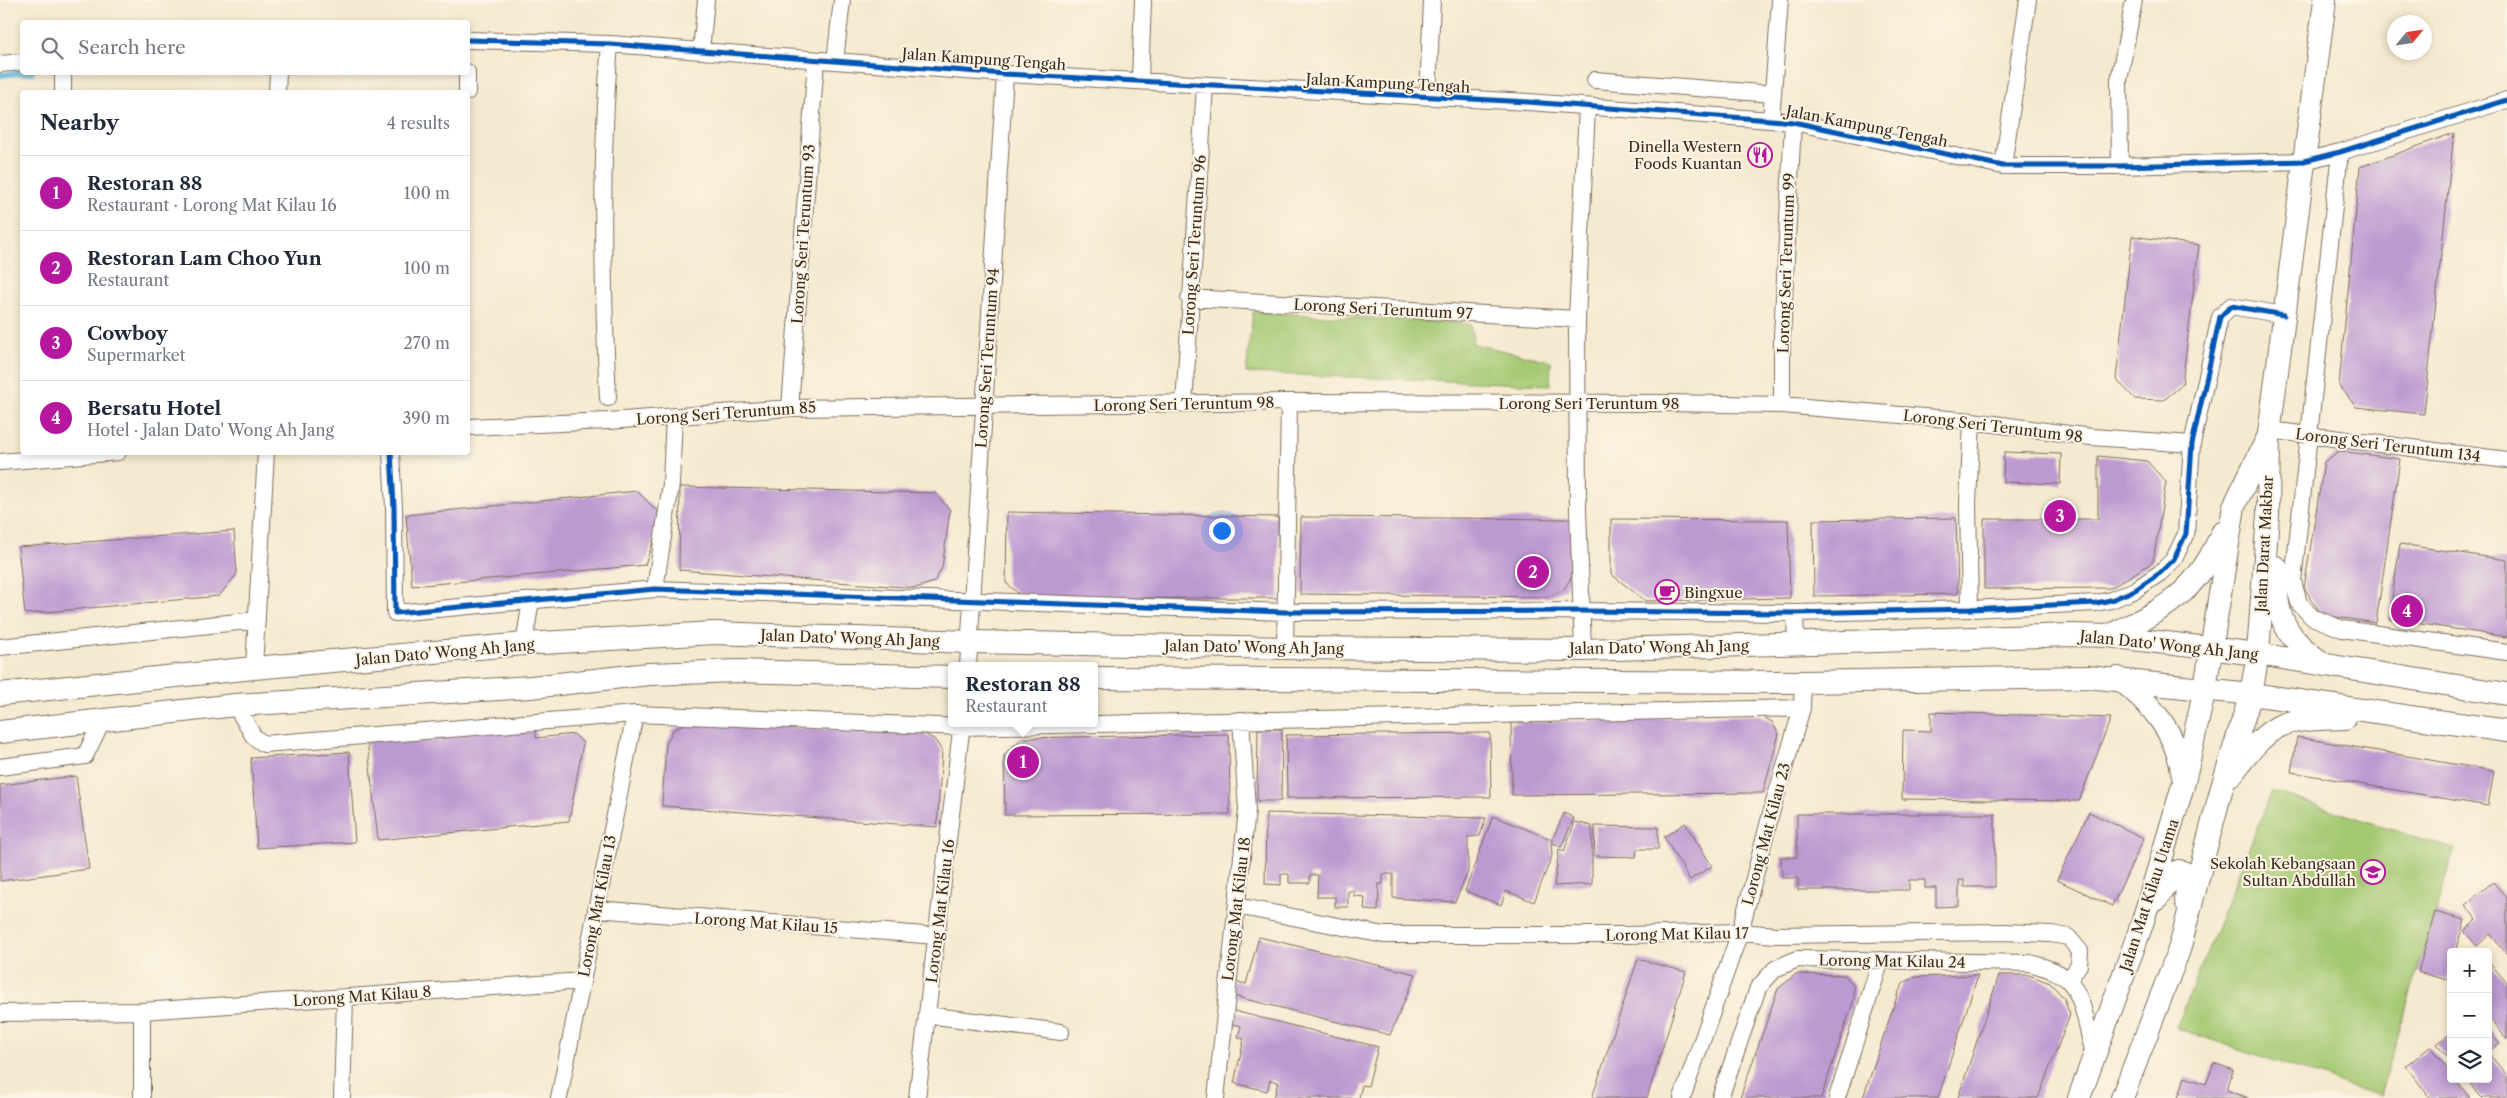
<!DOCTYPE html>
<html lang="en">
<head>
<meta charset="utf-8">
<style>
	:root { --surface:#fff; --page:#f2f2f3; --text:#1f2937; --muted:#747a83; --line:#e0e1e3; --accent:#b5179e }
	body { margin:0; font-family:"Libre Caslon Text",serif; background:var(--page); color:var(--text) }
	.controls { position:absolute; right:15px; bottom:15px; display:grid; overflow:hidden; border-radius:5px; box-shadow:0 2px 8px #0003 }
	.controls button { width:45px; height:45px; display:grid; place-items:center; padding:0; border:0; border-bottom:1px solid var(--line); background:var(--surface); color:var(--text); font:25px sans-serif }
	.compass { position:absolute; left:2387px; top:15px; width:45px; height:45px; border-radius:50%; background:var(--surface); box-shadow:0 2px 8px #0003; rotate:61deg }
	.you { position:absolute; left:1221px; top:530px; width:18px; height:18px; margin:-12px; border:4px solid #fff; border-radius:50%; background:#1a73e8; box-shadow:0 0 0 8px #1a73e833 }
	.badge { display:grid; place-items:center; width:32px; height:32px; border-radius:50%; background:var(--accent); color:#fff; font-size:16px; font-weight:700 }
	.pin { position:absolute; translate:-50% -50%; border:2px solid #fff; box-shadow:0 1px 5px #0006 }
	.popup { position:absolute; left:948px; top:662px; width:150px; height:65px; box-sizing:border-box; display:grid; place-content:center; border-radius:5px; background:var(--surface); filter:drop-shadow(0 1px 4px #0005); font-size:16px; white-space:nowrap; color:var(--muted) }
	.popup b { font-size:19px; color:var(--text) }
	.popup::after { content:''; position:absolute; left:50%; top:100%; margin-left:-10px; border:10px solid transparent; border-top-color:var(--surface) }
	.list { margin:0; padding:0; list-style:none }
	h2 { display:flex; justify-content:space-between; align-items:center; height:65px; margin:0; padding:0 20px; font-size:21px }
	h2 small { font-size:16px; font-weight:400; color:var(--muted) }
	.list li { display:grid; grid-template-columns:32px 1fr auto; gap:15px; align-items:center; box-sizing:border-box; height:75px; padding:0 20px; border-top:1px solid var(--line) }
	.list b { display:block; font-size:19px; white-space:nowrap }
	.list p { margin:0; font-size:16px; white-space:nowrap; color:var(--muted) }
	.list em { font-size:16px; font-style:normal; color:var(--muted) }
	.icon { flex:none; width:28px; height:28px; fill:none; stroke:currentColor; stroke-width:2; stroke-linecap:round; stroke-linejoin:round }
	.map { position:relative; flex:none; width:2507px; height:1098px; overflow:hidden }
	.search { position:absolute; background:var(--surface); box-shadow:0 2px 8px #0003; left:20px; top:20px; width:450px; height:55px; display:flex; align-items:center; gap:12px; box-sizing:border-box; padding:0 18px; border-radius:5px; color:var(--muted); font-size:19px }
	.panel { position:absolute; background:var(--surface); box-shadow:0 2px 8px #0003; left:20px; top:90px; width:450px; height:365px; border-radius:5px }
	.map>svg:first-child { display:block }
	.green { fill:#a5c973; stroke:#707a48 }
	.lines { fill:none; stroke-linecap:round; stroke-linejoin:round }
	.stream { stroke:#5cb0d8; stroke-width:6 }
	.building { fill:#bc99d1 }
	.street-casing { stroke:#7c6d5c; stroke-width:18 }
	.secondary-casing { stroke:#7c6d5c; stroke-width:24 }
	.street { stroke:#fff; stroke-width:16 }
	.secondary { stroke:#fff; stroke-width:22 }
	.cycleway-casing { stroke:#fcf5e5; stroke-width:8 }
	.cycleway { stroke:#0057b8; stroke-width:5 }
	.labels { text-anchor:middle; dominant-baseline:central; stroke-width:4; stroke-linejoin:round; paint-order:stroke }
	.street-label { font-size:15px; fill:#3b2a1e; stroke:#fcf5e5 }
	.poi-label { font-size:15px; fill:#3b2a1e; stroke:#fcf5e5; text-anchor:end }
</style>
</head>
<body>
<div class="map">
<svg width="2507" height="1098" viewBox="0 0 2507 1098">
	<rect width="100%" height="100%" fill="#fcf5e5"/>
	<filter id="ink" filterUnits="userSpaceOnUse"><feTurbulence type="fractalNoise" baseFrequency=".02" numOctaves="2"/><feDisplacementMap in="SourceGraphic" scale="10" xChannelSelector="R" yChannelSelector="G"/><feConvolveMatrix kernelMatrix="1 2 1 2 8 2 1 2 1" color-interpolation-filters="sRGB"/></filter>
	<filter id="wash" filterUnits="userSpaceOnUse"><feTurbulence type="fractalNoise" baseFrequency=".0096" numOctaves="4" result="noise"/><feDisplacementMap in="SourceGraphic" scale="20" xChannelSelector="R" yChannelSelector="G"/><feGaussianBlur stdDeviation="1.12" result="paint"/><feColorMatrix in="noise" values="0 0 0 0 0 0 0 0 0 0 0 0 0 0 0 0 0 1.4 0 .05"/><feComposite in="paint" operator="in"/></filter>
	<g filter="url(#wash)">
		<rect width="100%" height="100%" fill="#f5e9cf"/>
		<path class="green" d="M1253 312 1471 324 1473 344 1551 361 1550 385 1246 373Z
			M2272 791 2454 849 2380 1096 2176 1028Z"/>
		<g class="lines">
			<path class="stream" d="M0 75 32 72"/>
		</g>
		<g id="blocks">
			<path class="building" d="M2454 133 2424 414 2356 407 2339 385 2360 167Z
				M2132 236 2199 245 2182 385 2164 400 2135 399 2116 379Z
				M2339 451 2400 459 2376 623 2322 615 2304 588 2324 462Z
				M2004 452 2061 454 2060 484 2003 482Z
				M2098 456 2147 461 2166 482 2153 562 2111 588 1984 589V519H2098Z
				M680 487 935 493 950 510 942 568 934 582 916 588 679 570Z
				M637 491 662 516 645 565 412 586 406 515Z
				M1007 512 1278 517 1279 598H1024L1006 583Z
				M1301 517 1571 519 1572 576 1564 589 1548 597 1300 594Z
				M1956 518 1958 594 1814 596 1813 520Z
				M1611 519 1788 520 1790 598 1645 601 1611 574Z
				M234 531 237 574 219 596 25 614 18 547Z
				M2400 544 2507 560V637L2389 619Z
				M1931 712 2111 718 2079 801 1902 799 1903 730 1931 731Z
				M1760 715 1772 722 1779 734 1763 793 1512 795 1511 723Z
				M687 722 925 734 935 740 942 751 937 827 662 806 666 744 673 730Z
				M531 724 536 731V738L574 734 583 743 569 821 378 840 367 739Z
				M1258 729H1282L1281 801H1257Z
				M1490 733 1491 797 1287 798 1286 735Z
				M1229 734 1230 814 1005 815 1004 755 1022 738Z
				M2297 737 2494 771 2488 806 2291 772Z
				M349 752 355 842 257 848 251 758Z
				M76 776 89 869 0 881V785Z
				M2089 812 2144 838 2112 906 2057 880Z
				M1266 813 1486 818 1480 836 1468 837V872L1455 902 1393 898V874H1383V884H1379L1378 911 1364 910 1365 897 1354 896V891H1348V907H1335V897H1317L1318 875H1310V883H1289V874H1281V885L1265 884Z
				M1564 813 1574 818 1561 847 1553 843V838Z
				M1797 814H1995V887H1964V880H1959V906L1936 907V888H1925V880H1909V890H1798V878H1782L1781 857H1797Z
				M1493 816 1551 839 1552 856 1534 902 1506 891 1501 905 1465 891Z
				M1575 822 1592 826V884L1554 886 1559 849 1564 851Z
				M1685 823 1712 866 1690 880 1664 837Z
				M1595 826 1658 827V849H1637L1636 857 1594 856Z
				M2493 882 2507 898V954L2490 934 2477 946 2464 931 2477 920 2465 905Z
				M2435 912 2465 920 2455 952H2451V968L2447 980 2418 972Z
				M1259 937 1416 974 1390 1035 1229 995 1233 981 1246 984Z
				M1638 959 1686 972 1647 1098H1592Z
				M2488 961 2507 983V1039L2488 1017Z
				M1796 974 1845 975 1854 986V999L1821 1098H1740L1778 989Z
				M1978 975 1938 1098H1863L1898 993 1904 982 1916 977Z
				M1999 975H2029L2050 983 2064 998 2070 1015 2038 1098H1958Z
				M1230 1010 1378 1047 1368 1086 1362 1085 1359 1098H1274L1278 1082 1270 1080 1267 1091 1234 1083 1244 1039 1238 1037 1241 1026 1227 1023Z
				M2488 1029 2500 1043 2488 1052Z
				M2451 1033V1061L2437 1044Z
				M2430 1047 2451 1073V1079H2455L2470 1098H2430L2406 1066Z
				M2488 1053 2507 1075V1098H2482L2466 1079H2488Z
				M2214 1063 2233 1070 2227 1090 2248 1098H2178L2185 1077 2206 1084Z"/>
		</g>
	</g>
	<g filter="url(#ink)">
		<use href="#blocks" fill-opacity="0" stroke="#7c6d5c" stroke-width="1"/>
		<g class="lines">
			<defs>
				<path id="street" d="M468 40 610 44 1005 74 1528 102 1771 120 1793 122 2003 166H2120L2304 161 2340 152 2507 100
					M701 51 706 0
					M835 61 842 0
					M0 64 22 62
					M1595 80 1773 94
					M1140 81 1143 0
					M63 92V72
					M277 92 278 72
					M467 92V72
					M1428 96 1432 0
					M1771 120 1780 0
					M2340 152 2293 581 2299 603 2312 617 2342 629 2507 652
					M2003 166 2028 0
					M2120 166 2119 80 2134 0
					M1189 298 1577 319
					M608 398C602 280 600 162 610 44
					M1184 404 1205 86
					M1782 405V337L1793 122
					M790 408 816 60
					M468 427 608 421 790 408 1289 402 1664 403 1782 405 1972 421 2091 437 2192 444
					M2269 430 2507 460
					M391 452 394 508 395 613 655 589 1285 612 1582 611 1795 613 1970 609 2096 603 2111 600 2135 590 2160 573 2174 559 2186 534 2192 444 2220 317 2231 306 2284 315
					M0 462 118 452
					M655 589 671 484 674 416
					M1970 609 1968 503 1972 421
					M1795 613 1796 644
					M524 644 531 600
					M0 647 257 620
					M1285 648 1289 402
					M1583 650 1578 510 1577 319 1587 107
					M968 666 1005 74
					M254 668 266 452
					M235 705 254 737 264 744 635 714 962 727 1802 708
					M0 767 85 756 103 719
					M1237 906 1384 935H1628L1740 932 1776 935 2004 932 2051 934 2068 937 2080 951 2079 965 2069 980
					M596 909 937 936
					M0 1013 142 1011 582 981
					M927 1015 1061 1032
					M142 1098V1011
					M342 1098 345 997
					M559 1098 635 714
					M917 1098 962 723
					M1216 1098 1247 810 1241 720
					M1682 1098 1740 932 1773 806 1802 708 1803 682
					M1720 1098 1758 988 1775 969 1797 959 2030 963C2043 967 2060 971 2069 981 2086 1000 2086 1032 2095 1055
					M1837 1098 1881 960"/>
				<path id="secondary" d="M2276 567C2277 579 2276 591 2278 603 2282 631 2301 649 2324 664
					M2108 636C2165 609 2196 594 2222 533
					M1094 678 1803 682 2088 677 2251 694 2507 731
					M2118 678C2151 703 2177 733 2183 776
					M0 694 254 668 524 644 714 633 970 642 1285 648 1583 650 2072 635 2108 636 2258 654 2507 694
					M0 732 235 705 531 687 649 674 738 671 952 677
					M2232 774C2273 720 2278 720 2345 718
					M2156 900 2174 873 2179 871 2185 873 2187 879 2186 902
					M2079 1098 2142 924 2184 782 2205 688 2234 506 2266 441
					M2122 1098 2179 950 2222 787 2251 694 2258 654 2268 514 2269 434 2325 0"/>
			</defs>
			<use href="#street" class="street-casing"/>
			<use href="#secondary" class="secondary-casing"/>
			<use href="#street" class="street"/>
			<use href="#secondary" class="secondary"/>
			<defs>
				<path id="cycleway" d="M468 40 610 44 1005 74 1528 102 1771 120 1793 122 2003 166H2120L2304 161 2340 152 2507 100
					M391 452 394 508 395 613 655 589 1285 612 1582 611 1795 613 1970 609 2096 603 2111 600 2135 590 2160 573 2174 559 2186 534 2192 444 2220 317 2231 306 2284 315"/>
			</defs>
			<use href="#cycleway" class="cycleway-casing"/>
			<use href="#cycleway" class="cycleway"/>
		</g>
	</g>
	<defs>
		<symbol id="restaurant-ring" viewBox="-11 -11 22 22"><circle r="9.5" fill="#fcf5e5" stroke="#b5179e" stroke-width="1.5"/><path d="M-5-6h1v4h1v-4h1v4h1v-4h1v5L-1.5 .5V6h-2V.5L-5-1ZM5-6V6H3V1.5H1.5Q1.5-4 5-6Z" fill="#b5179e"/></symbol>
		<symbol id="cafe-ring" viewBox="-11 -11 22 22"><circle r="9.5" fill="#fcf5e5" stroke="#b5179e" stroke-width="1.5"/><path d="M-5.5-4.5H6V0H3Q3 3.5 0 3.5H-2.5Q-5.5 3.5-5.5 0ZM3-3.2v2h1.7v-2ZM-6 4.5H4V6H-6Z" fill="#b5179e"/></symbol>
		<symbol id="school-ring" viewBox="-11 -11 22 22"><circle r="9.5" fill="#fcf5e5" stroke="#b5179e" stroke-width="1.5"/><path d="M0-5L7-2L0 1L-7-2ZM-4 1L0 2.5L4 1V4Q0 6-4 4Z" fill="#b5179e"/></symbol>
	</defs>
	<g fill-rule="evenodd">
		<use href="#restaurant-ring" x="1746" y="141" width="28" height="28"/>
		<use href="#cafe-ring" x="1653" y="578" width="28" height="28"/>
		<use href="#school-ring" x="2359" y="858" width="28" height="28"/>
	</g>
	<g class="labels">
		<g class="street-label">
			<text transform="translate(984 59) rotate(4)">Jalan Kampung Tengah</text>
			<text transform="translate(1388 83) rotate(3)">Jalan Kampung Tengah</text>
			<text transform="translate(1867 126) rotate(11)">Jalan Kampung Tengah</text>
			<text transform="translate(803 234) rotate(-86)">Lorong Seri Teruntum 93</text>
			<text transform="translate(1194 245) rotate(-86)">Lorong Seri Teruntum 96</text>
			<text transform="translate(1786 263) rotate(-88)">Lorong Seri Teruntum 99</text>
			<text transform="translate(1383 309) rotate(3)">Lorong Seri Teruntum 97</text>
			<text transform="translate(987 358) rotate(-86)">Lorong Seri Teruntum 94</text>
			<text x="1589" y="403">Lorong Seri Teruntum 98</text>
			<text transform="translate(1184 404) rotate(-1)">Lorong Seri Teruntum 98</text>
			<text transform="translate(726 413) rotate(-4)">Lorong Seri Teruntum 85</text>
			<text transform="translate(1993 426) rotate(7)">Lorong Seri Teruntum 98</text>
			<text transform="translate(2388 445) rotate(7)">Lorong Seri Teruntum 134</text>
			<text transform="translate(2264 544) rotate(-87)">Jalan Darat Makbar</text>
			<text transform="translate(850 638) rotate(2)">Jalan Dato' Wong Ah Jang</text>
			<text transform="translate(2169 645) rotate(6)">Jalan Dato' Wong Ah Jang</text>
			<text transform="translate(1254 647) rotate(1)">Jalan Dato' Wong Ah Jang</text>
			<text transform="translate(1659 647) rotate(-1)">Jalan Dato' Wong Ah Jang</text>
			<text transform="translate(445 652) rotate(-5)">Jalan Dato' Wong Ah Jang</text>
			<text transform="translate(1766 834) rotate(-75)">Lorong Mat Kilau 23</text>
			<text transform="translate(2149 895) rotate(-72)">Jalan Mat Kilau Utama</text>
			<text transform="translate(597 906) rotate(-79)">Lorong Mat Kilau 13</text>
			<text transform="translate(1236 909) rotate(-83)">Lorong Mat Kilau 18</text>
			<text transform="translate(940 911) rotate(-83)">Lorong Mat Kilau 16</text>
			<text transform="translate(766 923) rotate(4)">Lorong Mat Kilau 15</text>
			<text transform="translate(1677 934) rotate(-1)">Lorong Mat Kilau 17</text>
			<text transform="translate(1892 961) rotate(1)">Lorong Mat Kilau 24</text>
			<text transform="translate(362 996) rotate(-4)">Lorong Mat Kilau 8</text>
		</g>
		<g class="poi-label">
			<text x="1742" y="146">Dinella Western<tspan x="1742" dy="17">Foods Kuantan</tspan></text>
			<text x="1684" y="592" text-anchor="start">Bingxue</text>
			<text x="2356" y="863">Sekolah Kebangsaan<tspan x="2356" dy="17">Sultan Abdullah</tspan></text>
		</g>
	</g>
</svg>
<div class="controls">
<button>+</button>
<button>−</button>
<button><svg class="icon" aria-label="layers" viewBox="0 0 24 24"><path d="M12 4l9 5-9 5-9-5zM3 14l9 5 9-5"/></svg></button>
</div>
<svg class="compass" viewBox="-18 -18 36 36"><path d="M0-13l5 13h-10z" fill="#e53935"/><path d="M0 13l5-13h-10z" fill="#747a83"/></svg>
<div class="you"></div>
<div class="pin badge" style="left:1023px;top:762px">1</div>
<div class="popup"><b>Restoran 88</b>Restaurant</div>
<div class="pin badge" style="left:1533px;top:572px">2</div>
<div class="pin badge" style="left:2060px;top:516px">3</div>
<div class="pin badge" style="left:2407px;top:611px">4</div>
<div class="search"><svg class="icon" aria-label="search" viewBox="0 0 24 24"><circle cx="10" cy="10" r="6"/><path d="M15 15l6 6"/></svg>Search here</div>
<section class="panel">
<h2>Nearby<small>4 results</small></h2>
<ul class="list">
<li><span class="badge">1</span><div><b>Restoran 88</b><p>Restaurant · Lorong Mat Kilau 16</p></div><em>100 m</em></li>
<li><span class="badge">2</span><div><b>Restoran Lam Choo Yun</b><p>Restaurant</p></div><em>100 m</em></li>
<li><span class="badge">3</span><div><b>Cowboy</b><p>Supermarket</p></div><em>270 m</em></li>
<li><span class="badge">4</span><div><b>Bersatu Hotel</b><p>Hotel · Jalan Dato' Wong Ah Jang</p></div><em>390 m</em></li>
</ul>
</section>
</div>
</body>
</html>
